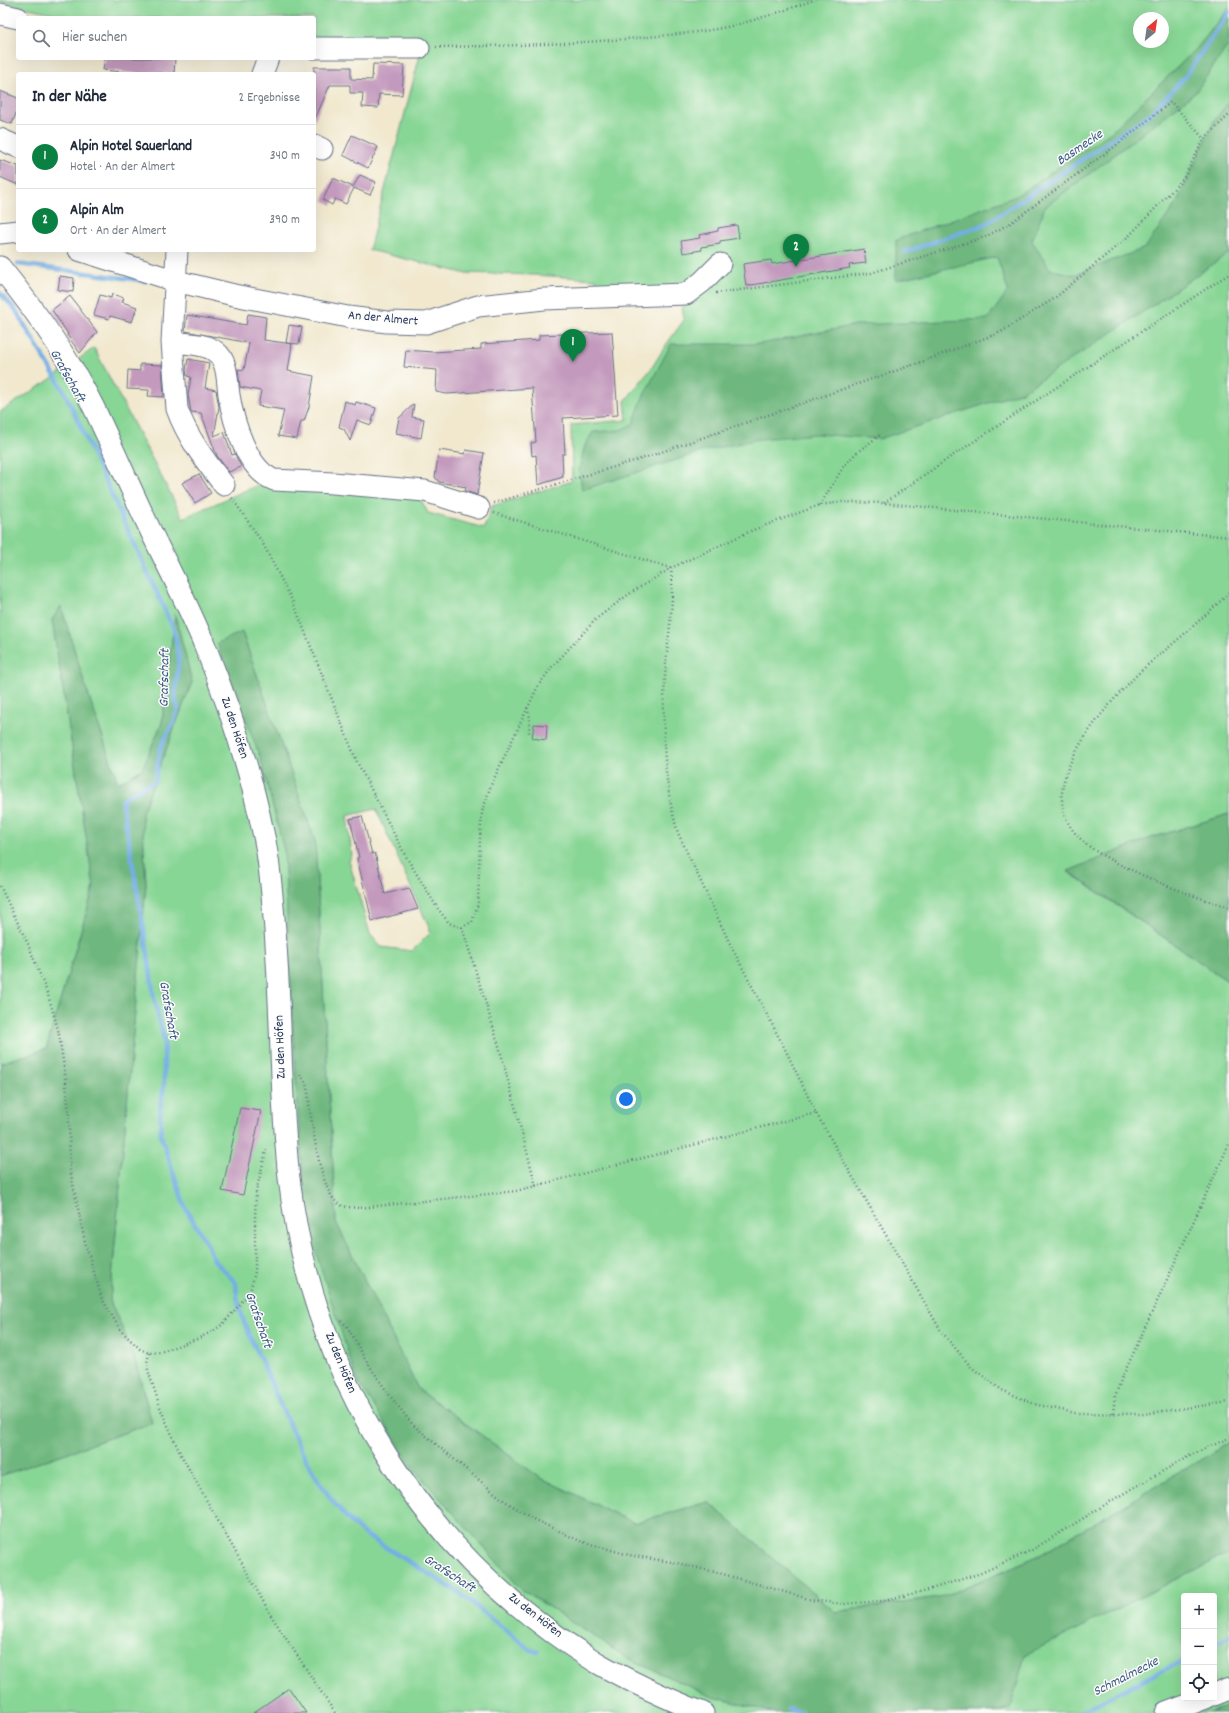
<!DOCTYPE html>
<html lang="de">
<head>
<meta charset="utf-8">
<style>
	:root { --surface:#fff; --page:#f2f2f3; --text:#1f2937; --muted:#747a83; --line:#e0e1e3; --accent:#0b8043 }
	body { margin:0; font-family:Dekko,sans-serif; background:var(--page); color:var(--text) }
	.controls { position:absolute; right:12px; bottom:12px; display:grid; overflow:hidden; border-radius:4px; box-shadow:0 4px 16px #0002 }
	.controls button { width:36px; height:36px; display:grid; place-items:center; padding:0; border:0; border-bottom:1px solid var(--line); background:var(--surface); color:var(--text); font:20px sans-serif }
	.compass { position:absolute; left:1133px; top:12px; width:36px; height:36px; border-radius:50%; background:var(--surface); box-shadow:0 4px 16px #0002; rotate:29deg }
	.you { position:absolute; left:626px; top:1099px; width:14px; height:14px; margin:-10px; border:3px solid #fff; border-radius:50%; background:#1a73e8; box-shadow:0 0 0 6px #1a73e833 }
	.badge { display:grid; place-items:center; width:26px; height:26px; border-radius:50%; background:var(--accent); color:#fff; font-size:13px; font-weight:700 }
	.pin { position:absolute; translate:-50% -33px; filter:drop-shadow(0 1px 2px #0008) }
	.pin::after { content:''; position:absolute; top:21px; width:14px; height:12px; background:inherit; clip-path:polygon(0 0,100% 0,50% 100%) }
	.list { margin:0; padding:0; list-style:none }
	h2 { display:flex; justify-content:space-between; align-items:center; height:52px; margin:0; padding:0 16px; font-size:17px }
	h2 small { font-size:13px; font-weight:400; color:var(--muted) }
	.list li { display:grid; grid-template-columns:26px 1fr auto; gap:12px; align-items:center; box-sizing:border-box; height:64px; padding:0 16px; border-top:1px solid var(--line) }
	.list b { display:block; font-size:15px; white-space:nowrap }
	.list p { margin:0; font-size:13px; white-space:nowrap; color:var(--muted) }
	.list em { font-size:13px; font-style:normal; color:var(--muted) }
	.icon { flex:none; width:22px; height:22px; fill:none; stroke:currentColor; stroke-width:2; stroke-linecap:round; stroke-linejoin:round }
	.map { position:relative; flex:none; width:1229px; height:1713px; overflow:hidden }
	.search { position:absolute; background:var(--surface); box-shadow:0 4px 16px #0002; left:16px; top:16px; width:300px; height:44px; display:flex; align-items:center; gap:10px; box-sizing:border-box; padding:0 14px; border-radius:4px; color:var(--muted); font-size:15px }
	.panel { position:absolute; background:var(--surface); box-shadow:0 4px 16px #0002; left:16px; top:72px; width:300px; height:180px; border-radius:4px }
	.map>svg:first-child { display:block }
	.green { fill:#88d695; stroke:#52827a; fill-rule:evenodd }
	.forest { fill:#6eb77e; stroke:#44736e }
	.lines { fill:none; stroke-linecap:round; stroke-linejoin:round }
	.stream { stroke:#74aee4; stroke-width:4.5 }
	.building { fill:#c39abd }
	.minor-casing { stroke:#667085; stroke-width:23 }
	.path { stroke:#667085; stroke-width:2.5; stroke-dasharray:1 3; stroke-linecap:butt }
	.minor { stroke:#fff; stroke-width:21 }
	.labels { text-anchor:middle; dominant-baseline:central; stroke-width:3; stroke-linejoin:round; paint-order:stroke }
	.street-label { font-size:13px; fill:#1b2f5e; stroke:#fdfcf7 }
	.water-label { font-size:14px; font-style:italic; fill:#3a5b8d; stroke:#fdfcf7 }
</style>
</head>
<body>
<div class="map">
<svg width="1229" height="1713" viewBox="0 0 1229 1713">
	<rect width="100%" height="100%" fill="#fdfcf7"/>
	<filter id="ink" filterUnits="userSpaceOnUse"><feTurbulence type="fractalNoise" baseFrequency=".025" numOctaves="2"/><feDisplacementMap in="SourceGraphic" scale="8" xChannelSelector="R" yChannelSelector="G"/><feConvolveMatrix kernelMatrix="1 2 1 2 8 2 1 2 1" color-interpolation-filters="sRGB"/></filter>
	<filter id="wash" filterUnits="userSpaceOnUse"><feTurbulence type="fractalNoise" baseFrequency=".012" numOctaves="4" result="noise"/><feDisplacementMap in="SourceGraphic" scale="16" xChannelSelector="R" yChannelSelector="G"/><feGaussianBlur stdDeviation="0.9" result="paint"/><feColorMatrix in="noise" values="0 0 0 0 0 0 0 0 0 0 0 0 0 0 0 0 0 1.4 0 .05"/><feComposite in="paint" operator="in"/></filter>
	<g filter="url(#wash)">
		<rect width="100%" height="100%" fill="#f1e8ce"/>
		<path class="green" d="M0 0H1229V814L1148 839 1068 872 1229 982V1443L1040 1555 945 1596 835 1612 708 1502 634 1523 539 1477 418 1389 336 1222 315 841 242 632 261 760 284 850 293 1034 306 1222 414 1469 521 1589 627 1658 713 1697 776 1713H0V1476L152 1423 133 1353 110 1301 146 884 142 813 192 682 175 616 162 723 142 769 118 783 86 688 61 607 52 620 94 887 46 1049 0 1063V412L54 377 94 348 183 518 260 484 418 494 428 513 484 528 492 506 572 481 571 425 627 420 625 401 651 369 666 345 684 320 680 290 597 291 596 279 534 275 463 273 369 250 424 40 314 41V18H75L0 2ZM1139 18H1163V42H1139ZM376 809 431 932 412 951 381 947 370 934 349 861 352 855 347 816Z
			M1229 1553V1706L1209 1713H985L1010 1709 1024 1655ZM1184 1596H1214V1698H1184Z"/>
		<path class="forest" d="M1229 8V44L1195 93 1113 156 1045 207 1032 241 1050 269 1074 275 1145 248 1177 202 1215 119 1229 102V253L1155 304 1022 392 879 439 817 434 759 439 704 451 582 490 579 468 585 445 593 432 620 430 633 424 642 399 671 344H760L856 325 988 319 1008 291 997 257 896 280V240L1016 196 1111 132 1197 48Z
			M61 606 86 688 118 783 142 769 162 723 175 614 192 682 142 813 146 884 110 1301 133 1353 152 1423 0 1476V1063L46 1049 94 887 52 620Z
			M242 632 315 841 336 1222 418 1389 539 1477 634 1523 708 1502 835 1612 945 1596 1040 1555 1229 1443V1553L1025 1655 1010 1709 985 1713H776L713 1697 627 1658 521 1589 414 1469 356 1378 306 1222 293 1034 284 850 261 760 217 643Z
			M1229 814V982L1068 871 1148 839Z
			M1229 1706V1713H1209Z"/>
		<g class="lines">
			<path class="stream" d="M905 252 986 224 1150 114 1185 77 1229 12
				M18 264 146 281
				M0 293 15 309 65 393 174 630 179 657 175 697 178 709 174 721 161 746 155 781 127 796 122 801 148 954 154 998 164 1039V1086L160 1109 161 1136 185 1207 208 1246 213 1259 236 1283C236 1314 254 1343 266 1371 291 1429 314 1492 364 1534L458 1592 531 1650 538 1652
				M1214 1644 1229 1637
				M788 1709 803 1713
				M1078 1713 1184 1660"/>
		</g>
		<g id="blocks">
			<path class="building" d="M105 58H175L174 74 151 72V74H141L103 70Z
				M373 64 404 65 402 95 379 94 378 108 362 107 363 93H350V85H330L314 121V67H351V79L372 80Z
				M0 91 18 98V108L12 124 0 120Z
				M352 135 378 147 368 168 343 155Z
				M0 160 18 166V185L0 177Z
				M360 175 376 182 370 195 354 188 346 204 335 199 332 205 323 200 333 178 353 187Z
				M737 225 739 238 720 241V244L701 247 702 250 683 253 681 241 700 238 699 235 718 231V228Z
				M864 249 866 263 849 265 850 268 746 286 743 264 771 260 772 264Z
				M60 276 74 278 73 292 58 290Z
				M112 294 124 298 122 302 137 307 132 322 110 316 109 319 94 315 100 295 111 298Z
				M70 296 97 332 80 353 67 335 68 334 52 310Z
				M248 314 266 317 264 340 292 344 288 371 314 376 309 407 304 421H301L297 439 278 436 284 410 258 406 261 391 240 387 238 369 244 370 249 343 185 331 187 315 246 325Z
				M289 325 302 327 299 344 286 343Z
				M612 332 618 415 563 418 565 454H562L563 477 538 485 536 455 532 456 531 443 536 442 532 388 447 394 436 392 437 370 404 367 406 350 433 352 481 349V344L539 340V335Z
				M188 359 209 363 205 388 216 390 219 407 214 436 224 432 232 455 235 454 241 467 229 472 217 456 201 413 191 412 188 395 191 377 187 376 186 370Z
				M140 364 162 365 164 397 148 396 149 390 127 389 128 370 140 371Z
				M345 401 355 405 356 402 376 408 371 425 357 420 350 441 344 429 339 427Z
				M414 404 412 417 424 419 421 438 396 433 399 418Z
				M439 450 465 454 466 450 484 453 477 495 465 491 466 487 439 482 435 477Z
				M199 474 211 493 195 503 182 483Z
				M534 724 547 725 546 740 532 738Z
				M362 816 372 854 375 853 385 894 409 888 418 909 372 921 357 858 359 857 350 819Z
				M240 1108 261 1111 243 1195 222 1191Z
				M289 1688 306 1713H253Z"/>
		</g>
	</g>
	<g filter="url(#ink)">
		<use href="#blocks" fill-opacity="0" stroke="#667085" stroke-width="1"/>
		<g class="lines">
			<defs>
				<path id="minor" d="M0 14 18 18
					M314 48H419
					M262 74 268 58
					M0 139 18 147
					M314 145 322 149
					M0 233 18 231
					M79 250 176 281 234 295 348 317 387 322 426 323 478 306 544 299 686 294 702 282 720 264
					M177 250 172 342 177 409C187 437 206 462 224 485
					M0 267C35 310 69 358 94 408 112 446 129 485 147 523 166 564 188 604 205 646 229 706 250 768 263 832 269 856 271 882 273 907 282 997 279 1088 289 1178 313 1379 423 1555 596 1662 630 1682 666 1698 703 1713
					M172 342C186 344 205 343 216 352 228 361 227 381 229 395 233 421 247 470 274 480L333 483 425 491 479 508
					M1214 1695 1229 1689
					M1166 1713 1206 1698"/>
			</defs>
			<use href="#minor" class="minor-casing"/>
			<path class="path" d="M436 47C503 46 570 44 637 38 667 35 698 33 727 27 757 20 786 10 814 0
				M716 293 871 273 985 237 1009 224 1114 147 1171 102 1204 139
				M232 498 262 542 293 602 357 762 405 855 438 909 449 923 456 926 462 927 472 922 478 904 480 837 482 812 491 785 538 686 552 667 596 619 629 594 671 568 753 530 820 505 842 502 884 503 1229 537
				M494 503 644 458 924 361 1001 332 1055 298 1130 235 1183 179 1204 139 1229 115
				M884 503 955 454 1229 274
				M820 505 844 466 856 453 880 435
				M494 513 670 568
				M671 568C675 604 667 640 665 677 662 728 663 784 678 833L732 948 784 1047 816 1113 941 1331 971 1367 1002 1390 1034 1404 1075 1413 1143 1414 1229 1402
				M1229 593C1209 612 1189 630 1168 648 1156 658 1143 668 1132 680 1106 706 1061 759 1062 797 1062 839 1104 857 1136 872 1168 887 1195 897 1229 907
				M527 708 530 717 529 733
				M0 886 28 944 48 995 58 1029 65 1073 69 1115 70 1170 85 1242 102 1299 121 1331 140 1349 149 1353 160 1352 197 1339 213 1331 223 1324 245 1298 251 1288 255 1272V1220L256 1192 267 1147
				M462 927 499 1046 536 1186
				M300 1075C310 1084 308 1099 310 1112 314 1133 321 1193 339 1204 345 1208 352 1207 359 1208L516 1191 816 1113
				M341 1321 347 1326 365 1359 390 1396 413 1425 502 1499 533 1519 580 1541 629 1555 677 1563 723 1574 812 1600 843 1604 881 1601 928 1590 981 1573 1032 1550 1116 1498 1191 1455 1229 1438
				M149 1353 147 1363 148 1370 161 1410 180 1453 272 1617 335 1713
				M1113 1413 1115 1396 1122 1378 1229 1144"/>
			<use href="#minor" class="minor"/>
		</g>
	</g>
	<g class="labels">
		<g class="street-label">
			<text transform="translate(383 319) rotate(5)">An der Almert</text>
			<text transform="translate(234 728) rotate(72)">Zu den Höfen</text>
			<text transform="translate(281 1047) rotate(-92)">Zu den Höfen</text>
			<text transform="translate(340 1363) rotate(68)">Zu den Höfen</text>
			<text transform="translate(535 1616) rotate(38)">Zu den Höfen</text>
		</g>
		<g class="water-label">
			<text transform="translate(1080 148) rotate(-34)">Basmecke</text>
			<text transform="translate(67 376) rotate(61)">Grafschaft</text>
			<text transform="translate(165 678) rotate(-89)">Grafschaft</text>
			<text transform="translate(168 1010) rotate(80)">Grafschaft</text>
			<text transform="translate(258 1320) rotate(71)">Grafschaft</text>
			<text transform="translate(449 1574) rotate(33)">Grafschaft</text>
			<text transform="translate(1126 1677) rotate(-27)">Schmalmecke</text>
		</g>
	</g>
</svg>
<div class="controls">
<button>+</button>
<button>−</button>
<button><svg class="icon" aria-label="locate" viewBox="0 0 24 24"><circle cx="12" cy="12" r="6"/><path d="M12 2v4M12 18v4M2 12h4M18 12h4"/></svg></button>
</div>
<svg class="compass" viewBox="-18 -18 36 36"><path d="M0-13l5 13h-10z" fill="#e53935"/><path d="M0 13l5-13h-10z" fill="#747a83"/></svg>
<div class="you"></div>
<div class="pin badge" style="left:573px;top:362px">1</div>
<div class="pin badge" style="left:796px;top:267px">2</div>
<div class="search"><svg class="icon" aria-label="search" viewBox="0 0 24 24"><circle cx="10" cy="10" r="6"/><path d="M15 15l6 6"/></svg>Hier suchen</div>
<section class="panel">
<h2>In der Nähe<small>2 Ergebnisse</small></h2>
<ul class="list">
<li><span class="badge">1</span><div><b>Alpin Hotel Sauerland</b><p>Hotel · An der Almert</p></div><em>340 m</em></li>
<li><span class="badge">2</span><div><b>Alpin Alm</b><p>Ort · An der Almert</p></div><em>390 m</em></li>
</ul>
</section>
</div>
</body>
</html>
